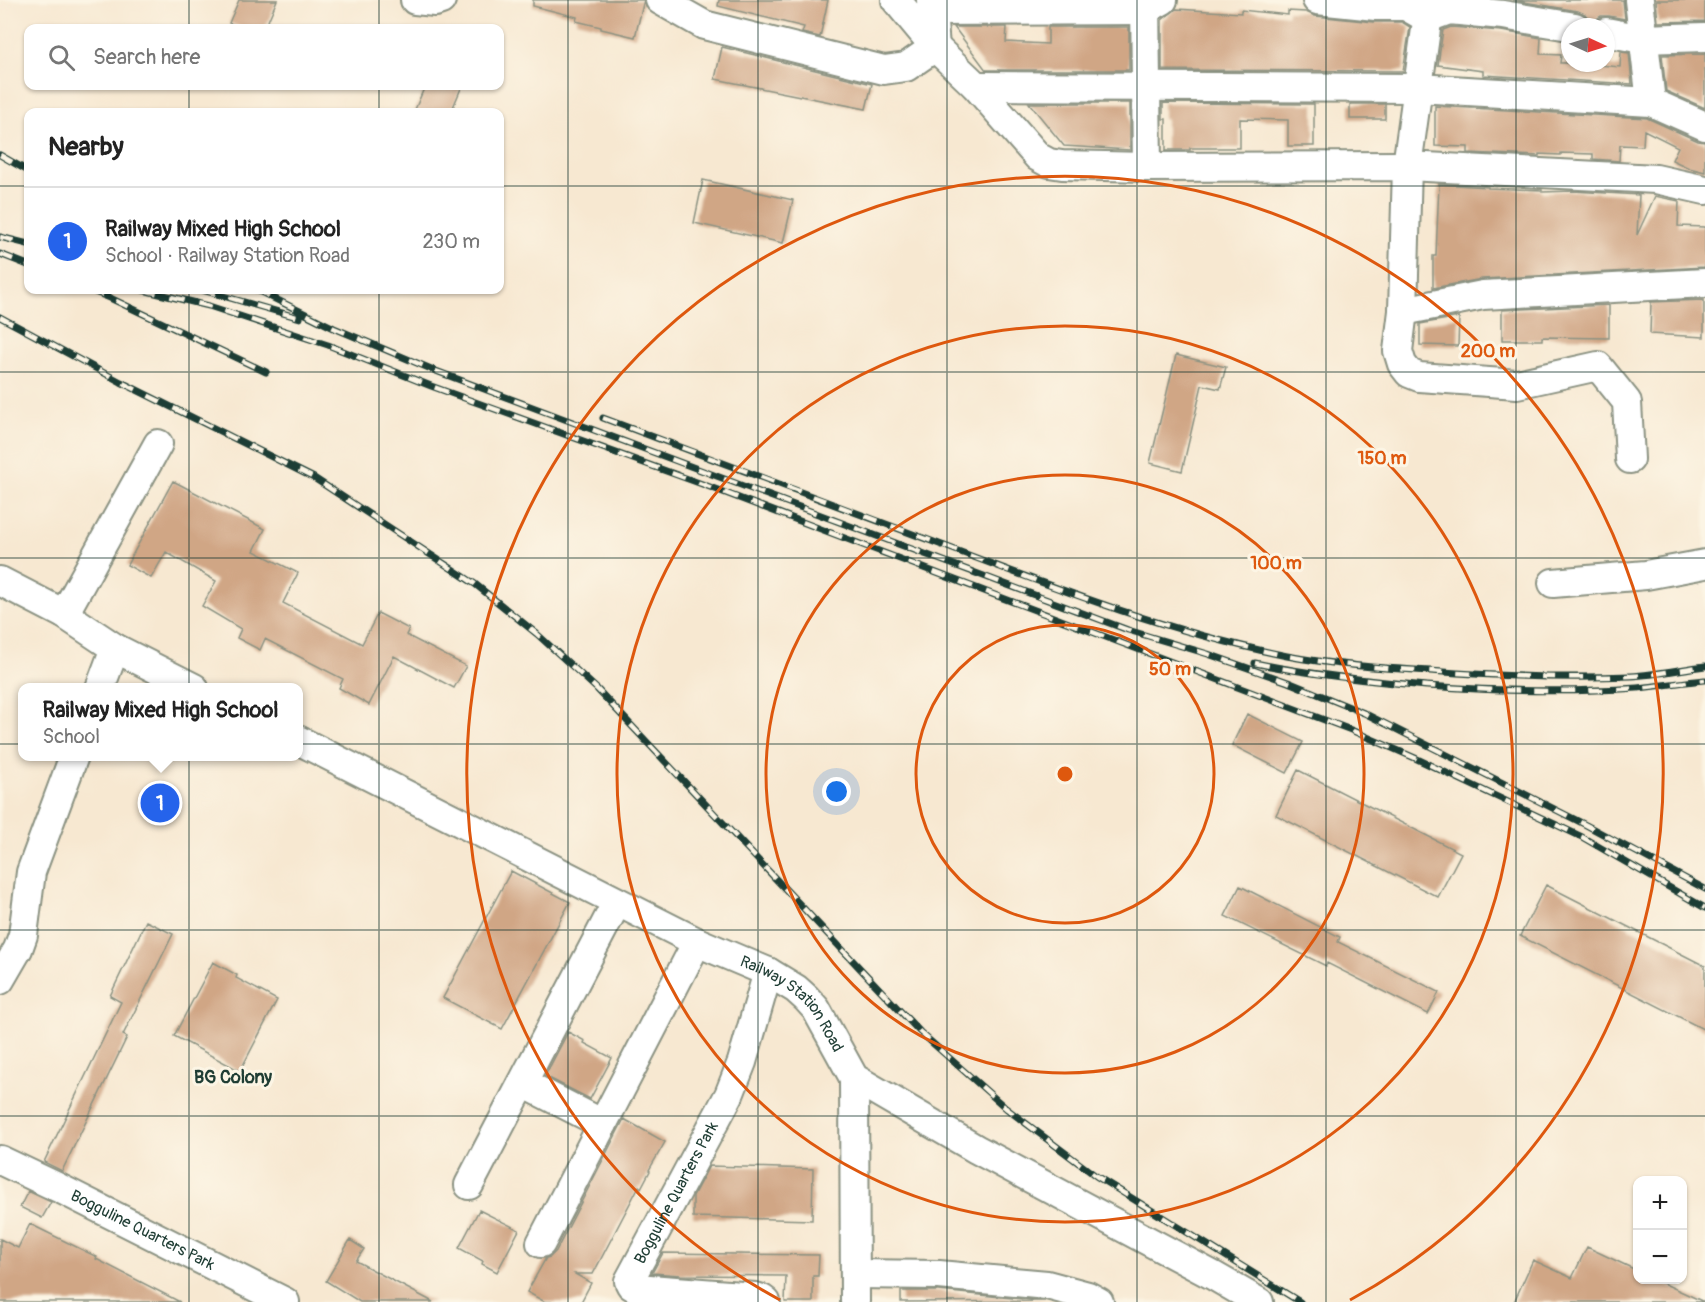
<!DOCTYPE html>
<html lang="en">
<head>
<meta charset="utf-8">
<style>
	:root { --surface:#fff; --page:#f2f2f2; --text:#222; --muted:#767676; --line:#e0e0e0; --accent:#2563eb }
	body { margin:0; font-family:Pangolin,sans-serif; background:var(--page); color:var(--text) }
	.controls { position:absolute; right:18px; bottom:18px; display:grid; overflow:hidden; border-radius:12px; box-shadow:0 2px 4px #0004 }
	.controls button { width:54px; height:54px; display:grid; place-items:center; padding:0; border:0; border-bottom:2px solid var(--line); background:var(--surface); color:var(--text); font:30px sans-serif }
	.compass { position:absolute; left:1561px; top:18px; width:54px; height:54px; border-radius:50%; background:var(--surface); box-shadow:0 2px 4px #0004; rotate:94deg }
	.you { position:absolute; left:837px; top:792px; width:21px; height:21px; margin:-15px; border:4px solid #fff; border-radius:50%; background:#1a73e8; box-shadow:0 0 0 9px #1a73e833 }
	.badge { display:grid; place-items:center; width:39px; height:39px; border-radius:50%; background:var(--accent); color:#fff; font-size:20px; font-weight:700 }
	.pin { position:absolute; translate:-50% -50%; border:3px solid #fff; box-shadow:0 2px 6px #0006 }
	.popup { position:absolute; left:18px; top:683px; width:285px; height:78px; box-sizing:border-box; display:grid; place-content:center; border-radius:12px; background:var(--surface); filter:drop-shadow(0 2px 4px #0005); font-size:20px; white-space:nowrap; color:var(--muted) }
	.popup b { font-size:22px; color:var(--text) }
	.popup::after { content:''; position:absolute; left:50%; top:100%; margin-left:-12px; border:12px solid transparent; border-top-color:var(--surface) }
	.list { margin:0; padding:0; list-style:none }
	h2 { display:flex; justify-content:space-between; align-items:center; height:78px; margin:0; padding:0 24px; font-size:26px }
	h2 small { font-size:20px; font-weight:400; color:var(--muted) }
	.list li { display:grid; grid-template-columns:39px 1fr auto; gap:18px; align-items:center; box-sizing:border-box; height:108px; padding:0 24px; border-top:2px solid var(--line) }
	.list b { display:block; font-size:22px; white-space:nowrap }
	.list p { margin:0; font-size:20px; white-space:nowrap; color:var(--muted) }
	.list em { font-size:20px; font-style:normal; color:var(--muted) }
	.icon { flex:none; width:33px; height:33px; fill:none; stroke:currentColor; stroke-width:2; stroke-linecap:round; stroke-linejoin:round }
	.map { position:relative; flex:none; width:1705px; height:1302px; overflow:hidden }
	.search { position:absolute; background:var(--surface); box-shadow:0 2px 4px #0004; left:24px; top:24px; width:480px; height:66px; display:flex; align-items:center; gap:15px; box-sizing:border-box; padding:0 21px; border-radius:12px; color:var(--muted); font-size:22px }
	.panel { position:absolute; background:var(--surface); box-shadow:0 2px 4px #0004; left:24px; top:108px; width:480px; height:186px; border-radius:12px }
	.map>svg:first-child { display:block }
	.building { fill:#d0a685 }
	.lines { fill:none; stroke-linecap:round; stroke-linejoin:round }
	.minor-casing { stroke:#8b9282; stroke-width:32 }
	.minor { stroke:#fff; stroke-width:28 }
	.rail-casing { stroke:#1f3d34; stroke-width:7 }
	.rail { stroke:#fcf5e5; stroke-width:4.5; stroke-dasharray:14; stroke-linecap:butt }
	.grid { fill:none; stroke:#1f3d34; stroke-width:1.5; stroke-opacity:0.55 }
	.ring { fill:none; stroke:#de580e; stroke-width:3 }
	.labels { text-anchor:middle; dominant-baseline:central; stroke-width:6; stroke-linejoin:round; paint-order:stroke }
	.street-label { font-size:16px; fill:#1f3d34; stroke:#fcf5e5 }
	.neighbourhood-label { font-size:18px; font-weight:bold; fill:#1f3d34; stroke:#fcf5e5 }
	.centre { fill:#de580e; stroke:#fcf5e5; stroke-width:3 }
	.ring-label { font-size:18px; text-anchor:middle; font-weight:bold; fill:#de580e; stroke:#fcf5e5; stroke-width:6; stroke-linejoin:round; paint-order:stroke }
</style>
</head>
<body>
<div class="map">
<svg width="1705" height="1302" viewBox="0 0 1705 1302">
	<rect width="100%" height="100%" fill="#fcf5e5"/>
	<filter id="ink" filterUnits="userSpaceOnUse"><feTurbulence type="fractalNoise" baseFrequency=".0167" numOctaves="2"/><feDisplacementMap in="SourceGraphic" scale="12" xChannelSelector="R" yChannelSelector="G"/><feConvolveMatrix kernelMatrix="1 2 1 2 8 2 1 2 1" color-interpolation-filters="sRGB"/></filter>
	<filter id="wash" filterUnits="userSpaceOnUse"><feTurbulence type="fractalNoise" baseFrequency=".008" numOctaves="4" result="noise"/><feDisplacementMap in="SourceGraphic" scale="24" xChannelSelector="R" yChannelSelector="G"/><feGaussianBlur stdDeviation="1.35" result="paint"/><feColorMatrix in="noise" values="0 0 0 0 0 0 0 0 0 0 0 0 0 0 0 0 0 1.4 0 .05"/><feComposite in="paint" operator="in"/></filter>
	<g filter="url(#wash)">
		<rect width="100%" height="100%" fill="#f7e8d1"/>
		<g id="blocks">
			<path class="building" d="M239 0H277L265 28H243L229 23Z
				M533 0H644L635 37 601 29V27L576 21 577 17 533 6Z
				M719 0H828L820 37 802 33 804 27 718 6Z
				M1513 0H1623L1625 19 1609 16H1601L1595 20 1589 19 1585 14 1578 11Z
				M1656 0H1705V21L1658 22Z
				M1176 9 1241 13V10L1288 15V11L1306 12 1315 16 1374 22H1402L1410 27 1403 71 1162 70V20Z
				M954 27H1007L1006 42 1048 44V27H1129V70H986Z
				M1451 27 1501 31 1541 38 1540 54 1561 55 1560 63H1589V64L1620 67 1621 52 1629 53 1632 84 1483 75V71L1438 65 1443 30Z
				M722 47 872 84 866 109 715 79Z
				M1705 54V108L1666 91 1662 55Z
				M425 86H462L451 112H414Z
				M1029 103H1130V150L1064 146Z
				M1163 103 1314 104V146H1288V120L1240 119V148H1190V150H1166V119H1163Z
				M1350 104H1385V119H1350Z
				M1435 106 1647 118 1698 141 1705 142V172L1689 168 1672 160 1678 147 1644 130 1643 146 1620 145 1619 161 1593 159V154L1561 153V155L1539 154V156L1468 153V147L1435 146Z
				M703 180 793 200 783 243 694 223Z
				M1439 184 1488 187V188L1542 190V192L1573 191 1639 195 1637 235 1655 196 1679 201 1678 226 1705 227V267L1482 279 1433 288V256H1436Z
				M1704 300V337L1650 334 1651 302Z
				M1609 305V338L1542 337V340H1502V310Z
				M1459 317 1458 346 1420 345V324Z
				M1176 355 1226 367 1220 389 1202 385 1182 471 1150 463Z
				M173 481 265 529 254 551 298 573 283 603 362 644 378 613 409 629 406 635 466 666 454 688 394 656 369 705 339 688 343 679 265 639 260 650 237 638 241 629 202 606 216 581 166 552 151 578 127 565Z
				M1247 714 1303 742 1287 773 1232 745Z
				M1298 770 1461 853 1438 897 1276 815Z
				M511 871 570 902 502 1029 443 998Z
				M1546 885 1705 966V1030L1520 936Z
				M1240 886 1340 937 1338 942 1439 992 1428 1014 1327 963 1326 966 1225 916Z
				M146 921 173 934 123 1035 127 1037 62 1171 44 1162 121 1002 110 996Z
				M213 962 237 975 236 978 277 1000 240 1071 174 1036Z
				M568 1032 585 1041 584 1043 612 1058 590 1099 545 1076Z
				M624 1119 665 1142 649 1170 650 1171 641 1188 639 1186 593 1274H575L591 1283 581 1302H545L527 1292 546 1258 550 1257 556 1251Z
				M709 1166 813 1169 812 1220 693 1217V1196Z
				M28 1191 51 1202 42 1218 20 1207Z
				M479 1210 519 1230 497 1272 482 1264 483 1261 459 1248Z
				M30 1224 97 1257 96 1259 180 1302H0V1239L18 1248Z
				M350 1240 364 1249 356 1261 433 1302H360L326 1281Z
				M1587 1247 1638 1271V1280H1656L1704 1302H1514L1533 1260 1572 1278Z
				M663 1253 819 1255 818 1276H813V1302H785L786 1276 681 1275 652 1273Z
				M901 1291H938L1045 1301 901 1302Z"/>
		</g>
	</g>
	<g filter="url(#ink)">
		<use href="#blocks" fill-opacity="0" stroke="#8b9282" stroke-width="1.5"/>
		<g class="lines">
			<defs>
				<g id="minor">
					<path d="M415 0 435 2 441 0"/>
					<path d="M660 0 704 25 884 70 906 67 935 47 931 0"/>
					<path d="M896 0 935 47 976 86 1038 157 1049 163 1062 165 1147 167 1407 166 1656 179 1705 190"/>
					<path d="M1145 0 1147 167"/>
					<path d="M1317 0 1376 6H1406L1427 18 1449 10 1503 15 1575 27"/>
					<path d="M1430 0 1407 166 1403 311 1398 351 1402 364 1409 373 1419 377 1517 384 1598 366 1627 402 1630 459"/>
					<path d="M1639 0 1651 102"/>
					<path d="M931 11 1145 10 1163 0"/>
					<path d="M1606 32 1642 39 1705 37"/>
					<path d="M976 86 1418 88 1651 102 1705 126"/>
					<path d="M1403 311 1483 295 1705 283"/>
					<path d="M0 581 64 614 115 648 194 688"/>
					<path d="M1553 583 1646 575 1705 564"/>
					<path d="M64 614 158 444"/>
					<path d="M100 688 115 648"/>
					<path id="s1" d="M298 740 697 942 768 972 796 989 806 998 816 1009 854 1078 976 1149 1214 1276 1259 1302"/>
					<path d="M0 980 18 949 23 935 31 872 74 756"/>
					<path d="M854 1078 855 1302"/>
					<path d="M523 1083 603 1124"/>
					<path id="s2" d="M0 1160 59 1188 285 1302"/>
					<path d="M469 1185 617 902"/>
					<path d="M541 1243 697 942"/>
					<path d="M855 1274 939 1275 1047 1285 1088 1296 1099 1302"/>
					<path id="s3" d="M766 1302 762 1299 755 1297 636 1288 631 1285 629 1281 729 1095 742 1062 768 972"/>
				</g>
			</defs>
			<use href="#minor" class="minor-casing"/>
			<use href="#minor" class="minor"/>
			<defs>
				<path id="rail" d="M0 155 28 171
					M0 237 28 244
					M0 254 28 265
					M90 290 110 298 266 372
					M143 290 209 306 328 345 431 386 702 484 1351 730 1415 758 1582 837 1705 908
					M202 290 300 318
					M257 290 334 328 436 371 1128 630 1208 654 1288 682 1364 713 1586 825 1705 889
					M0 317 121 382 314 478 475 584 537 634 597 689 920 1032 1007 1109 1096 1176 1300 1302
					M603 418C716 460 829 502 942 545 1055 588 1168 632 1287 656 1334 665 1382 668 1430 671 1497 676 1564 679 1631 676 1656 675 1681 669 1705 666
					M1255 663C1312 675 1369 681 1427 686 1497 691 1567 693 1637 688 1660 686 1682 682 1705 680"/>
			</defs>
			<use href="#rail" class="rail-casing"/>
			<use href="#rail" class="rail"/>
		</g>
	</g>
	<path class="grid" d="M189 0V28M379 0V28M568 0V1302M758 0V1302M947 0V1302M1137 0V1302M1326 0V1302M1516 0V1302M189 86V112M379 86V112M0 186H28M500 186H1705M189 290V1302M379 290V1302M0 372H1705M0 558H1705M0 744H1705M0 930H1705M0 1116H1705"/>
	<g class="ring">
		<circle cx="1065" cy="774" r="149"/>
		<circle cx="1065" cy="774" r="299"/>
		<circle cx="1065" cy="774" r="448"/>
		<path d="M780 1300A598 598 0 1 1 1350 1300"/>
	</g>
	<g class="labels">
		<g class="street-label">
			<text stroke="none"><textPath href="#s1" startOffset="564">Railway Station Road</textPath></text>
			<text stroke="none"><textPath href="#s3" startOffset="242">Bogguline Quarters Park</textPath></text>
			<text stroke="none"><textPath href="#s2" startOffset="159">Bogguline Quarters Park</textPath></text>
		</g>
		<g class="neighbourhood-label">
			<text x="233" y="1077">BG Colony</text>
		</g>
	</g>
	<circle cx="1065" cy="774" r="9" class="centre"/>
	<g class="ring-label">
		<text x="1488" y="357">200 m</text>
		<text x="1382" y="464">150 m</text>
		<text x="1276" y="569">100 m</text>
		<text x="1170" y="675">50 m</text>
	</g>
</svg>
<div class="controls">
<button>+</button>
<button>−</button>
</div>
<svg class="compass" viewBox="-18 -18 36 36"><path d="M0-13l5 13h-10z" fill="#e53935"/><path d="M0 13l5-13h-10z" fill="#767676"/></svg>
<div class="you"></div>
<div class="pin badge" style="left:160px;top:803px">1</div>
<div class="popup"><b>Railway Mixed High School</b>School</div>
<div class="search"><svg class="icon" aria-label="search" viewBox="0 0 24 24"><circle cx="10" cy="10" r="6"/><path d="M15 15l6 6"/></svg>Search here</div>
<section class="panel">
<h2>Nearby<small></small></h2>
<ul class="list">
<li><span class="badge">1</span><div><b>Railway Mixed High School</b><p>School · Railway Station Road</p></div><em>230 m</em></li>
</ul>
</section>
</div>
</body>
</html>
